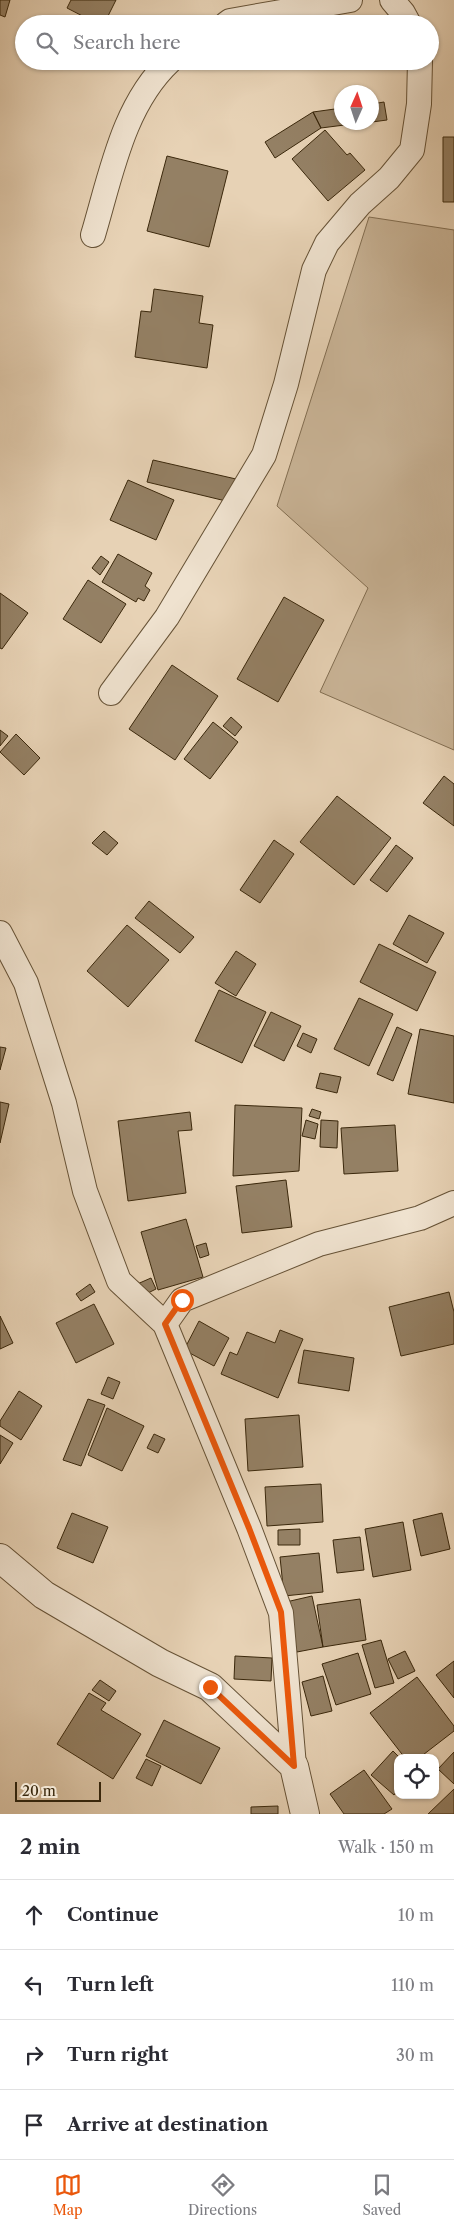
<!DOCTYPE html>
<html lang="en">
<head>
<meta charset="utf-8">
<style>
	:root { --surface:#fff; --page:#f7f7f7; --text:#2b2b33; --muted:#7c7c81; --line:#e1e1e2; --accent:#ea580c }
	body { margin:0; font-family:"Libre Caslon Text",serif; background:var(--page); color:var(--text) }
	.controls { position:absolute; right:15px; bottom:15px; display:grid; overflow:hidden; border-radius:10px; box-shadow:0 1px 4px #0004 }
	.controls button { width:45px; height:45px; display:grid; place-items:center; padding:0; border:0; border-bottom:1px solid var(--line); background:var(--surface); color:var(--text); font:25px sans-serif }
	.compass { position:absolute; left:334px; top:85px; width:45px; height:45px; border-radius:50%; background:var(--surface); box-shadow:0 1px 4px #0004; rotate:3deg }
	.scale { position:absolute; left:15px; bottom:12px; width:86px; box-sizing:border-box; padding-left:5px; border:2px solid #3b280c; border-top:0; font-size:14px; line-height:18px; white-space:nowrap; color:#3b280c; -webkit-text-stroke:4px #efe2cf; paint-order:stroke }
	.stop { position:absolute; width:15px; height:15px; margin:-11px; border:4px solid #ea580c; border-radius:50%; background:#fff }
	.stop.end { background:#ea580c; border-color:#fff; box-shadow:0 1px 5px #0008 }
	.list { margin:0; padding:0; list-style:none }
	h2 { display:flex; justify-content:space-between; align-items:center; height:65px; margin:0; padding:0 20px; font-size:21px }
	h2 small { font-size:16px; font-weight:400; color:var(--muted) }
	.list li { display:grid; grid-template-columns:32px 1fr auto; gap:15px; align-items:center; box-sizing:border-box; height:70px; padding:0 20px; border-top:1px solid var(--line) }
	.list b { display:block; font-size:19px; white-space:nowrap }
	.list em { font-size:16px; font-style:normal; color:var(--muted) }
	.icon { flex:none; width:28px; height:28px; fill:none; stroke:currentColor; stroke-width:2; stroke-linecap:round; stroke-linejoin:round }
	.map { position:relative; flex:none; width:454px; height:1814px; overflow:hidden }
	.search { position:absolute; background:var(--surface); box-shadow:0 1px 4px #0004; left:15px; right:15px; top:15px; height:55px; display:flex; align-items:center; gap:12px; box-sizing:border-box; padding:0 18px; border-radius:28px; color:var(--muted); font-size:19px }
	.sheet { height:345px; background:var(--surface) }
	nav { display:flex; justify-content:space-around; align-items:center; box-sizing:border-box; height:70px; border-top:1px solid var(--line); background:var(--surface); font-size:14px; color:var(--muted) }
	nav a { display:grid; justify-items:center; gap:2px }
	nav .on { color:var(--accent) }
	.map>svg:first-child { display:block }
	.green { fill:#cab598; stroke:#826e52 }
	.building { fill:#948064; stroke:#3b280c }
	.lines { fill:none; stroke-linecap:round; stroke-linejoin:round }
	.minor-casing { stroke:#665236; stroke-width:26 }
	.tertiary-casing { stroke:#665236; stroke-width:30 }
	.minor { stroke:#efe2cf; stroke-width:24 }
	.tertiary { stroke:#efe2cf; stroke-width:28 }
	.route { stroke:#ea580c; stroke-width:6 }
</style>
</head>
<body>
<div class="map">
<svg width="454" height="1814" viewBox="0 0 454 1814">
	<rect width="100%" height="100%" fill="#e7d2b5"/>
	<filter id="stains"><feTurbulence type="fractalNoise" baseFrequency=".004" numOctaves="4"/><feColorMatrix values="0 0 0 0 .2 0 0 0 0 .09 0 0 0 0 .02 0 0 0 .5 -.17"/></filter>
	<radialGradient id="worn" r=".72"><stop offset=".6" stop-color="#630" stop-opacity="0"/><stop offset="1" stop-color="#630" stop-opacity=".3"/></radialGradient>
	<path class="green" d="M369 217 454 230V750L320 692 368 588 277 506Z"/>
	<path class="building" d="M0 0H10L5 17 0 15Z
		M71 0H116L104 24H98L67 8Z
		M384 102 387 120 372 122V104Z
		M342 108V122H368L321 128 313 112Z
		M313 112 321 128 275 158 265 142Z
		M325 130 347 155 350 153 365 170 328 201 292 159Z
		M443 137H454V202H443Z
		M167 156 228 171 209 247 147 231Z
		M154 289 203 296 199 323 213 325 207 368 135 357 141 311 151 312Z
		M153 460 236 479 230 502 147 482Z
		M128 480 174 500 156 540 110 520Z
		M118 554 152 573 145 586 150 590 144 601 138 598 136 602 102 582Z
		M101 556 109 562 100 575 92 568Z
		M88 580 126 604 101 643 63 619Z
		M0 593 28 613 2 649 0 648Z
		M284 597 324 620 278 702 237 679Z
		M172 665 218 696 175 760 129 729Z
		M231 717 242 727 235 736 223 726Z
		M213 722 238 742 210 779 184 759Z
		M0 730 8 736 0 746Z
		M16 734 40 758 24 775 0 752Z
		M444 776 454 784V826L423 803Z
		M337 796 391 838 354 885 300 842Z
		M104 831 118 843 107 855 92 843Z
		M274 840 294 854 260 903 240 890Z
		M396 845 413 858 387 892 370 880Z
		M149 901 194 937 180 953 135 918Z
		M409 915 444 933 427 963 393 944Z
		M127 925 169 960 128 1007 87 971Z
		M379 944 436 972 417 1011 360 982Z
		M236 951 256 964 236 996 215 983Z
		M219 990 266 1012 242 1063 195 1041Z
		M359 998 393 1014 369 1066 334 1049Z
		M271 1012 301 1026 284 1061 254 1046Z
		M397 1027 412 1034 393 1081 377 1074Z
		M420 1029 454 1036V1103L408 1094Z
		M303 1033 317 1039 311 1053 297 1046Z
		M0 1047 6 1048 0 1070Z
		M320 1073 341 1077 337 1093 316 1088Z
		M0 1102 9 1104 0 1143Z
		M235 1105 302 1108 299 1171 233 1176Z
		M312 1109 321 1112 319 1119 309 1116Z
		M190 1112 192 1130 178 1131 186 1193 128 1201 118 1121Z
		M306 1120 318 1124 315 1139 302 1136Z
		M321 1120 338 1121 337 1148 320 1147Z
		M395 1125 398 1171 344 1174 341 1128Z
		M286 1180 292 1227 242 1233 236 1186Z
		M186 1219 203 1277 158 1290 141 1232Z
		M206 1243 209 1255 200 1258 196 1246Z
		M151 1278 156 1289 140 1297 135 1285Z
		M90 1284 95 1292 81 1301 76 1294Z
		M449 1292 454 1312V1344L401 1356 389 1307Z
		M94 1304 114 1344 76 1363 56 1323Z
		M0 1316 13 1343 0 1349Z
		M199 1321 229 1338 214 1366 184 1350Z
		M280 1330 303 1339 278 1398 221 1374 230 1352 237 1355 247 1332 275 1343Z
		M304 1350 354 1358 349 1391 298 1383Z
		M108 1377 120 1382 113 1399 101 1394Z
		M19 1391 42 1406 21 1440 0 1426V1421Z
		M88 1399 105 1405 81 1466 63 1460Z
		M107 1408 144 1426 122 1471 88 1455Z
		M299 1415 303 1467 248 1471 245 1419Z
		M154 1434 165 1439 158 1453 147 1448Z
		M0 1435 13 1443 0 1464Z
		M321 1484 323 1522 267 1526 265 1487Z
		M72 1513 108 1527 93 1563 57 1548Z
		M442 1513 450 1549 421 1556 413 1520Z
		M403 1522 411 1570 373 1577 365 1529Z
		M300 1529V1545H278V1530Z
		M360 1537 364 1570 337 1573 333 1540Z
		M319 1553 323 1592 284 1596 280 1557Z
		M312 1596 323 1647 297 1652 286 1602Z
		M360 1599 366 1640 323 1647 317 1605Z
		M381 1640 394 1683 375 1688 362 1645Z
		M405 1651 415 1671 398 1679 388 1659Z
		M358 1653 371 1694 336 1705 322 1664Z
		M235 1656 272 1658 271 1681 234 1679Z
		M454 1661V1698L436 1675Z
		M323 1676 332 1711 311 1716 302 1682Z
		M417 1677 454 1726V1731L419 1758H405L370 1713Z
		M100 1680 116 1691 109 1701 92 1690Z
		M89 1693 106 1703 101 1710 141 1734 113 1779 57 1744Z
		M164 1720 220 1748 201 1784 146 1756Z
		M393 1751 400 1758H398V1790L394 1795 371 1775Z
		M454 1752V1784L438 1769Z
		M146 1759 161 1766 152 1786 136 1778Z
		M364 1770 392 1809 384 1814H344L330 1794Z
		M454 1789V1814H428Z
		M278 1806V1814H251V1807Z"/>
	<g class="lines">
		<defs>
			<path id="minor" d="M392 0 403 13 409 24
				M226 24 230 21 350 0
				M93 235C111 175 123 105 170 61
				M111 693 167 617 264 455 286 384 314 270 327 243 360 204 389 178 412 150 419 104 420 61
				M0 933 26 983 64 1103 85 1191 119 1281 165 1324
				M294 1766 281 1613 249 1528 165 1324 182 1300 319 1244 420 1218 454 1203"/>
			<path id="tertiary" d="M0 1558 44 1595 160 1663 210 1687 294 1766 305 1814"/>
		</defs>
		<use href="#minor" class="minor-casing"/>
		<use href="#tertiary" class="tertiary-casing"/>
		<use href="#minor" class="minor"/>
		<use href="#tertiary" class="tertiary"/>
	</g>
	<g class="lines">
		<path class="route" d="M182 1300 165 1324 249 1528 281 1612 294 1766 210 1687"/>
	</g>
	<rect width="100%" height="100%" filter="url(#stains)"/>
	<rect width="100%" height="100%" fill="url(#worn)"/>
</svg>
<div class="controls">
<button><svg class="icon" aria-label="locate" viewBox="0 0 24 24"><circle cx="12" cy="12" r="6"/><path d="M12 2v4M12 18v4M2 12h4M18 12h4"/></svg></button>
</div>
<svg class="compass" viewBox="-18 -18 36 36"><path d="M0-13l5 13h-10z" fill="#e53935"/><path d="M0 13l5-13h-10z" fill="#7c7c81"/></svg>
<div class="scale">20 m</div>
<div class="stop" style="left:182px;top:1300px"></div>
<div class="stop end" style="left:210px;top:1687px"></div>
<div class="search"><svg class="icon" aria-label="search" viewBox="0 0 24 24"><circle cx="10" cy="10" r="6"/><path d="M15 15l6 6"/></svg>Search here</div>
</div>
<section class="sheet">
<h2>2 min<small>Walk · 150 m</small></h2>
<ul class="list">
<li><svg class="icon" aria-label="ahead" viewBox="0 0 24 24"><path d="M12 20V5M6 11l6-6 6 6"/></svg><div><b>Continue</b></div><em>10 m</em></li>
<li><svg class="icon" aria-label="left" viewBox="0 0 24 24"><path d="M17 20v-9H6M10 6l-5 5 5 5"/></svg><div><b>Turn left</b></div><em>110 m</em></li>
<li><svg class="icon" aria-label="right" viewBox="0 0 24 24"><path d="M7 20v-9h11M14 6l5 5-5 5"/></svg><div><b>Turn right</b></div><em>30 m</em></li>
<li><svg class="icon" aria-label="arrive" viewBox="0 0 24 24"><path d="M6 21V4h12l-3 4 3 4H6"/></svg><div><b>Arrive at destination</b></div></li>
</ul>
</section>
<nav>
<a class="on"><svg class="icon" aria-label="map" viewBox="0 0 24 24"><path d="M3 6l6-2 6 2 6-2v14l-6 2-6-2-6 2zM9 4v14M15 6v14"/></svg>Map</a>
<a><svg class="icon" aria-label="directions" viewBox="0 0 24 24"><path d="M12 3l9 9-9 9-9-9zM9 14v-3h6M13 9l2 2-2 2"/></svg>Directions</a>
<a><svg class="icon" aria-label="saved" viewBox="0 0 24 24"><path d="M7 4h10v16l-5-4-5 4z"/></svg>Saved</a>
</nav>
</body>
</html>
